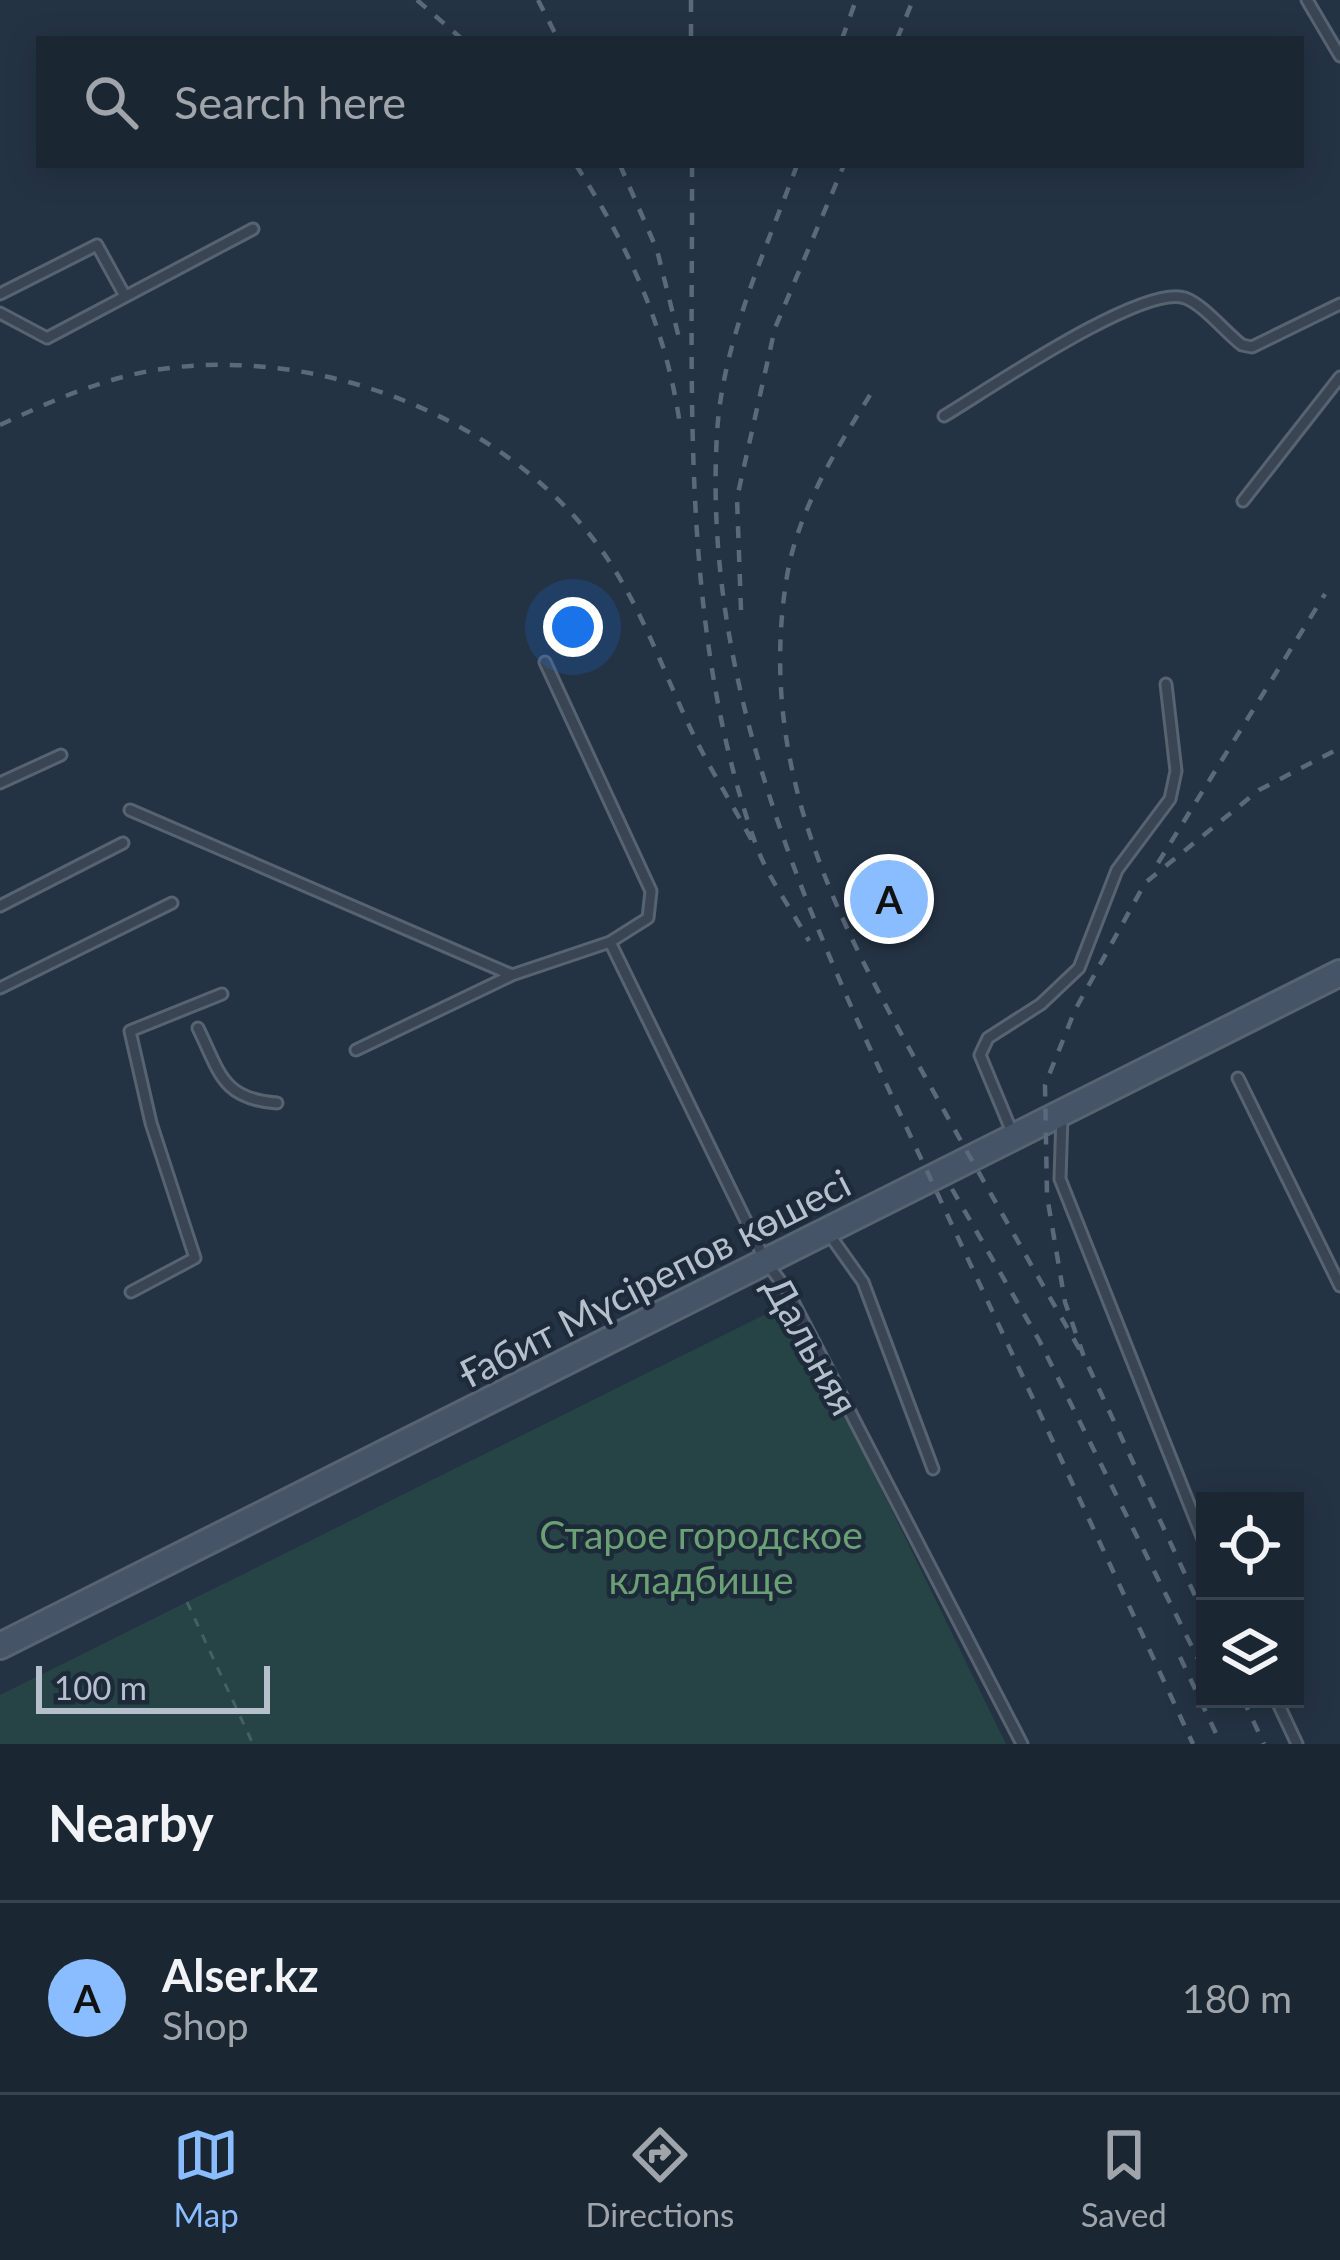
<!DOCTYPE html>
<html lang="en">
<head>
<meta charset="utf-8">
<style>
	:root { --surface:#1b2633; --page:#28323f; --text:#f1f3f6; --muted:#a0a5ac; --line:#39434e; --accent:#89bdff }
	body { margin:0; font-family:Lato,sans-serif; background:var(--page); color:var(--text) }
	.controls { position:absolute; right:36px; bottom:36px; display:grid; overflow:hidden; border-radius:0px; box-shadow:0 6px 30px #0003 }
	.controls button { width:108px; height:108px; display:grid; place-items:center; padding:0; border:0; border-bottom:3px solid var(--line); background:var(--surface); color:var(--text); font:60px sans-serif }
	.scale { position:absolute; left:36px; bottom:30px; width:234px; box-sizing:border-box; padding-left:12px; border:6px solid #b6c0cd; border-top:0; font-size:33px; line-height:42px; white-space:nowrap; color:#b6c0cd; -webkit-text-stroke:9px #1d2a39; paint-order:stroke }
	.you { position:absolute; left:573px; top:627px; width:42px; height:42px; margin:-30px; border:9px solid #fff; border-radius:50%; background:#1a73e8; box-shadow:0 0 0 18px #1a73e833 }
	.badge { display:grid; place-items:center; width:78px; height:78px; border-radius:50%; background:var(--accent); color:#111; font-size:39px; font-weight:700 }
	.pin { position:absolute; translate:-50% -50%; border:6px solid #fff; box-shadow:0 3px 12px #0006 }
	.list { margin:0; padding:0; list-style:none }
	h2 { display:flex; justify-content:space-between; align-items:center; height:156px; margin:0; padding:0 48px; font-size:51px }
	h2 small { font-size:39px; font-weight:400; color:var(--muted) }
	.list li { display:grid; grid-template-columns:78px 1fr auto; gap:36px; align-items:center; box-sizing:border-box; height:192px; padding:0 48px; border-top:3px solid var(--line) }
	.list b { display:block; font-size:45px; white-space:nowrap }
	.list p { margin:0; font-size:39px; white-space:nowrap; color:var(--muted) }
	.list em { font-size:39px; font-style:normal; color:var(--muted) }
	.icon { flex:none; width:66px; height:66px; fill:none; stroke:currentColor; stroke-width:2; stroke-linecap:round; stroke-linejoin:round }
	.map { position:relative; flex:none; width:1340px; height:1744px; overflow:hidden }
	.search { position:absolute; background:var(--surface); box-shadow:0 6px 30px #0003; left:36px; right:36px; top:36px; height:132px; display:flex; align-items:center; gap:30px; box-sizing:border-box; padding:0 42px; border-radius:0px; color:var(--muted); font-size:45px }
	.sheet { height:348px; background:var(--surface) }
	nav { display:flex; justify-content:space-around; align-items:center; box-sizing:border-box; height:168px; border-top:3px solid var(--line); background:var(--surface); font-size:33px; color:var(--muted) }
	nav a { display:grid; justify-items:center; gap:6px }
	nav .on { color:var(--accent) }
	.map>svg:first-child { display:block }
	.green { fill:#264345 }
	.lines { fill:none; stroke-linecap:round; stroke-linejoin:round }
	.service-casing { stroke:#576371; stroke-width:15 }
	.secondary-casing { stroke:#576371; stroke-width:30 }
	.path { stroke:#446061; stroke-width:3; stroke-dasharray:9 9; stroke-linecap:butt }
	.service { stroke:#394553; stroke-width:9 }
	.secondary { stroke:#465467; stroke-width:24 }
	.rail { stroke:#5a697b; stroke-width:4.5; stroke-dasharray:12 12; stroke-linecap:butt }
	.labels { text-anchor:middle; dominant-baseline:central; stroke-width:9; stroke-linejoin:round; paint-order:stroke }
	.street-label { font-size:39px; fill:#b6c0cd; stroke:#1d2a39 }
	.park-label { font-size:39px; fill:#6ba074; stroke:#1d2a39 }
</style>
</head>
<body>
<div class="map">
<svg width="1340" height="1744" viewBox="0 0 1340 1744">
	<rect width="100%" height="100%" fill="#243344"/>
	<path class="green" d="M790 1302 1006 1744H0V1695Z"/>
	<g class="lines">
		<defs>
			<path id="service" d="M1307 0 1340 56
				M0 294 97 245 125 296
				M0 313 47 338 253 229
				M944 416C986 391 1143 283 1185 298 1204 305 1225 332 1242 345L1252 347 1340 304
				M1243 501 1340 377
				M0 783 61 755
				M130 810 512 975 610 942 648 918 651 891 545 662
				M0 906 123 843
				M610 942 766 1262 787 1290 1022 1744
				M0 988 172 903
				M198 1028C220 1073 222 1099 277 1103
				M356 1050 512 975
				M1238 1078 1340 1286
				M1062 1115 1060 1179 1205 1544
				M1012 1132 980 1055 988 1038 1041 1004 1079 968 1117 870 1170 799 1176 771 1166 684
				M829 1234 863 1282 933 1469
				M131 1292 195 1258 151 1123 130 1031 222 994
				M1276 1699 1297 1744"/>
			<path id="secondary" d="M0 1646 1340 973"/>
		</defs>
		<use href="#service" class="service-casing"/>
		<use href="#secondary" class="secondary-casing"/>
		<path class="path" d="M187 1602 253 1744"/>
		<use href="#service" class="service"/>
		<use href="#secondary" class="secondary"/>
		<path class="rail" d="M417 0 462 39
			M538 0 558 39
			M691 0V39
			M842 39 856 0
			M897 39 913 0
			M576 165C629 247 666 328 680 425
			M620 165 657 250 681 346
			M692 165C693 390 679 629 756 845 768 878 792 910 809 941
			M797 165C766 250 722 342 717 434 700 717 837 976 952 1225 1033 1398 1113 1571 1193 1744
			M870 395C836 450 798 510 787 576 755 770 840 926 932 1089 982 1179 1033 1268 1084 1357
			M0 425C49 402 101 379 155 370 324 343 525 423 616 572 648 624 668 683 695 738 714 776 737 812 757 850
			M741 610 737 498 775 328 844 165
			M1158 863 1325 594
			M952 1189 1039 1340 1205 1673
			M1205 1617 1084 1357 1065 1302 1047 1196 1045 1085 1075 1010 1145 883 1259 790 1340 748
			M1180 1657 1221 1744
			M1243 1699 1264 1744"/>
	</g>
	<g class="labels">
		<g class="street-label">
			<text transform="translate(654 1278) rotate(-27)">Ғабит Мүсірепов көшесі</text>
			<text transform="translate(812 1345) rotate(61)">Дальняя</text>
		</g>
		<g class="park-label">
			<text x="701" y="1534">Старое городское<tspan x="701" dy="45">кладбище</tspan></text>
		</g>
	</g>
</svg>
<div class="controls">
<button><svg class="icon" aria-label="locate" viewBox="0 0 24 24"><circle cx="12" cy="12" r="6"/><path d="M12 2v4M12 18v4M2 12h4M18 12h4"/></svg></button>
<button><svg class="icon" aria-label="layers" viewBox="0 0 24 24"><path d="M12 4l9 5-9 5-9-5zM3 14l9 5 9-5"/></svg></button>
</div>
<div class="scale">100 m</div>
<div class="you"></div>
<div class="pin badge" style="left:889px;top:899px">A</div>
<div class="search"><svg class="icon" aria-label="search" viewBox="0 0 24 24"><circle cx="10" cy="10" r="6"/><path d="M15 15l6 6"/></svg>Search here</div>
</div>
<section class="sheet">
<h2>Nearby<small></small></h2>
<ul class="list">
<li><span class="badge">A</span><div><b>Alser.kz</b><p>Shop</p></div><em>180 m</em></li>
</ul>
</section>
<nav>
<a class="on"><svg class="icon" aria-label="map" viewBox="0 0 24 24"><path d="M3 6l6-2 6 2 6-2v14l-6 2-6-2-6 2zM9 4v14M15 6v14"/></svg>Map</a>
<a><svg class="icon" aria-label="directions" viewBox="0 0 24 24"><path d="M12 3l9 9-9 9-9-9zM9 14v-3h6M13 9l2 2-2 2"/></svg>Directions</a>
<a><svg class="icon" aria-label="saved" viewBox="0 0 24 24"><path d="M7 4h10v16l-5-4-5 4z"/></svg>Saved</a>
</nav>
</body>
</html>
